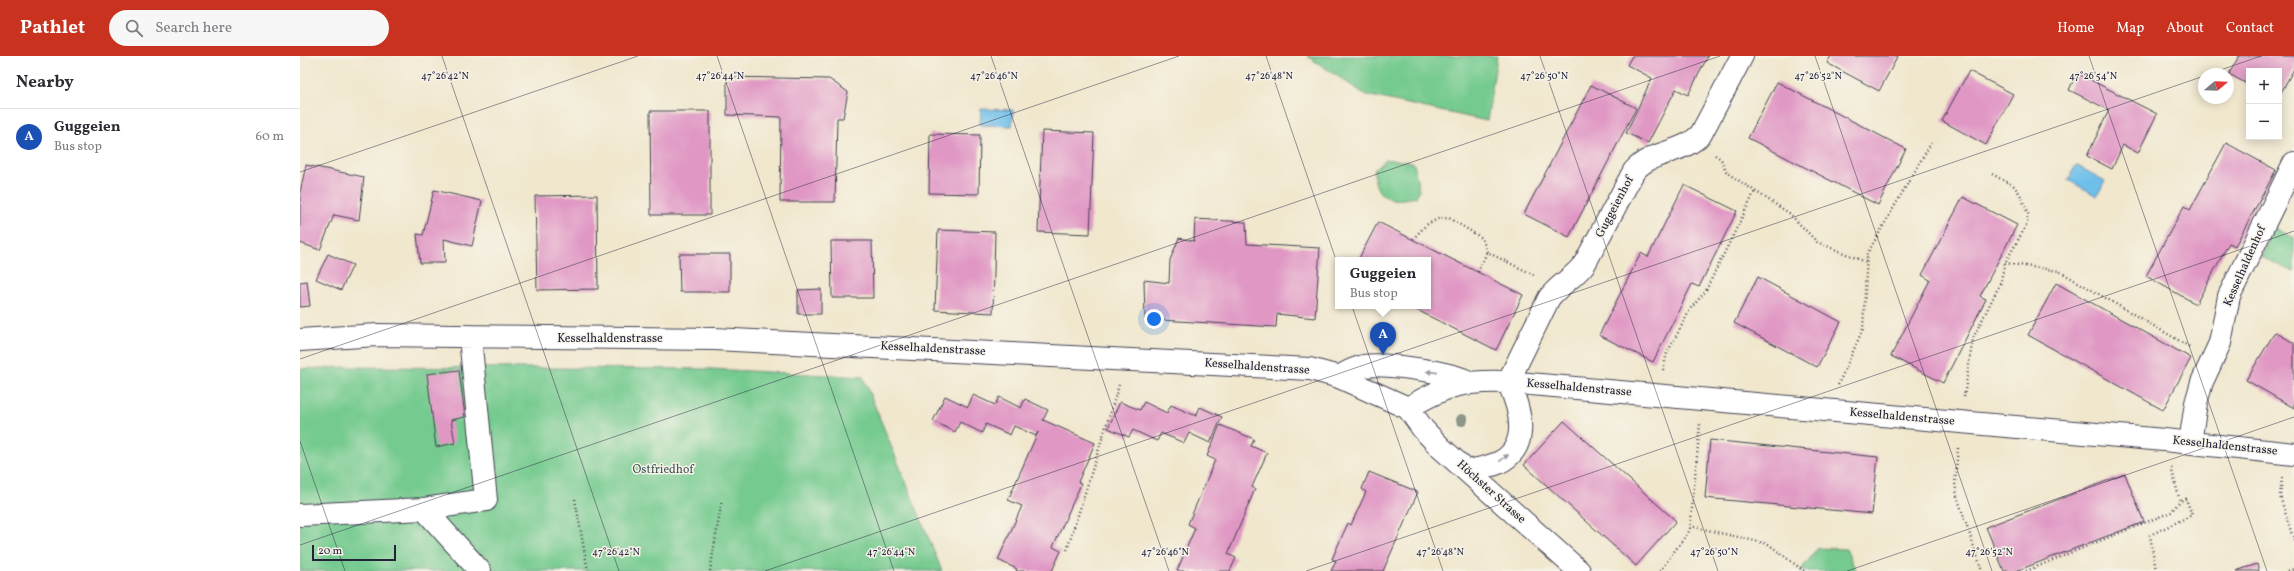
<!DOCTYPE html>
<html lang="en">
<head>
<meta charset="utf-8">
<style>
	:root { --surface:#fff; --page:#f7f7f7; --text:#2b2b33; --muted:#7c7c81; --line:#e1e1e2; --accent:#c8321e }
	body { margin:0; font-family:Vollkorn,serif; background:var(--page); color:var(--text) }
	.controls { position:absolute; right:12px; top:12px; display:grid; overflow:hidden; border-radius:0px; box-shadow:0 2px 10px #0003 }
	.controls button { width:36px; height:36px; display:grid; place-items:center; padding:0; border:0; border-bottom:1px solid var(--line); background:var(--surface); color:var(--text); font:20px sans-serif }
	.compass { position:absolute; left:1898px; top:12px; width:36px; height:36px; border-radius:50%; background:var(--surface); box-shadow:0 2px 10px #0003; rotate:71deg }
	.scale { position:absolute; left:12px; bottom:10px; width:84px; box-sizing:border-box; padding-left:4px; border:2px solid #22223b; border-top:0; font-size:11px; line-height:14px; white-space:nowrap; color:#22223b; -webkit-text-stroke:3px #f7f3e8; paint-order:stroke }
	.you { position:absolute; left:854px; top:263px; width:14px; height:14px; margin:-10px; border:3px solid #fff; border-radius:50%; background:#1a73e8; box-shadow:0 0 0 6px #1a73e833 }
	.badge { display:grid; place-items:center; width:26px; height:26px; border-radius:50%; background:var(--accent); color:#fff; font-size:13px; font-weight:700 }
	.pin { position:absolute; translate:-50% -33px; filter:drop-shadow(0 1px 2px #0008) }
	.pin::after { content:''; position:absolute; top:21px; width:14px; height:12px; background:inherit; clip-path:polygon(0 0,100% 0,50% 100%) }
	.popup { position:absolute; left:1035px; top:201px; width:96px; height:52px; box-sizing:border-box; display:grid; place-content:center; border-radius:0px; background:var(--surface); filter:drop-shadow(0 1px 3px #0005); font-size:13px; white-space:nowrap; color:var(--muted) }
	.popup b { font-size:15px; color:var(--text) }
	.popup::after { content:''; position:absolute; left:50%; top:100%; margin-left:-8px; border:8px solid transparent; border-top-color:var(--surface) }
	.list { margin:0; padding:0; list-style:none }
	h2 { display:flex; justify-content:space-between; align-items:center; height:52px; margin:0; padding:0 16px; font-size:17px }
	h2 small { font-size:13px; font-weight:400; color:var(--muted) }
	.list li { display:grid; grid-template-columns:26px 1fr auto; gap:12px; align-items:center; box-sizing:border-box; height:56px; padding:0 16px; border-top:1px solid var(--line) }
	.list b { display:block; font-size:15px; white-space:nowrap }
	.list p { margin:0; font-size:13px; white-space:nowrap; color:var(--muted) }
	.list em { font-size:13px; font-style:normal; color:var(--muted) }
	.icon { flex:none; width:22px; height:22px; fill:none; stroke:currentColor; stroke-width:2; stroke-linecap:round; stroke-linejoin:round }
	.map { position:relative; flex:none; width:1994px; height:515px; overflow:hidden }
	header { display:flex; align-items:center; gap:24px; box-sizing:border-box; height:56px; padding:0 20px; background:var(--accent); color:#fff }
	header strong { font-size:19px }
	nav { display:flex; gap:22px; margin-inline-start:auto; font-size:14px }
	.search { width:280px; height:36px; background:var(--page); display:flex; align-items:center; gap:10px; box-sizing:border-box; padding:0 14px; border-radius:22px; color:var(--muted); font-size:15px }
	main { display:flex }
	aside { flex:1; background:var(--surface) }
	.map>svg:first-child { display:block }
	.green { fill:#74ca8f; stroke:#4b7665 }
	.water { fill:#6ec0ea; stroke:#487192 }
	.building { fill:#e097c4 }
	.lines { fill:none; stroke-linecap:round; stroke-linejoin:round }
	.minor-casing { stroke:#414051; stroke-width:24 }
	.path { stroke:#414051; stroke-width:2.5; stroke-dasharray:1 3; stroke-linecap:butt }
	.minor { stroke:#fff; stroke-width:22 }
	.tree { fill:#8c968a }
	.oneway { fill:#9c9ca7 }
	.ticks { fill:none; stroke:#22223b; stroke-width:1; stroke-opacity:0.45 }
	.labels { text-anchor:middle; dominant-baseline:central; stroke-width:3; stroke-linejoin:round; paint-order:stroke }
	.street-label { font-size:12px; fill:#22223b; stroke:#f7f3e8 }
	.park-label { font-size:12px; fill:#3b5454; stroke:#f7f3e8 }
	.ticks-label { font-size:10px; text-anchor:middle; fill:#22223b; stroke:#f7f3e8; stroke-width:3; stroke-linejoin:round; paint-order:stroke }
</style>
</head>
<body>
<header>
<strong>Pathlet</strong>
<div class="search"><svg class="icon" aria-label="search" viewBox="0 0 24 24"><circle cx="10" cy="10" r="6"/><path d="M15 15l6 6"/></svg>Search here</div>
<nav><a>Home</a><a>Map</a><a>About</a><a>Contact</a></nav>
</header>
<main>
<aside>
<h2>Nearby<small></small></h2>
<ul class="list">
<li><span class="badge" style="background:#1a4fb4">A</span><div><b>Guggeien</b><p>Bus stop</p></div><em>60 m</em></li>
</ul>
</aside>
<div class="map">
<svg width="1994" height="515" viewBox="0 0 1994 515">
	<rect width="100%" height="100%" fill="#f7f3e8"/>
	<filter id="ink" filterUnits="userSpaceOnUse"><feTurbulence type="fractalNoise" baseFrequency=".025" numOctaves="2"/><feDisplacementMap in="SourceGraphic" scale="8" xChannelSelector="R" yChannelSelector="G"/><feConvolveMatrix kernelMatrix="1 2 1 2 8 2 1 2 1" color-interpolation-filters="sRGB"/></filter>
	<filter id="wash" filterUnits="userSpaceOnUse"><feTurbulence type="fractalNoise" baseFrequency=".012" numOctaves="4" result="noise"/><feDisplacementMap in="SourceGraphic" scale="16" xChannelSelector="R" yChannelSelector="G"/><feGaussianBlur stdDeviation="0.9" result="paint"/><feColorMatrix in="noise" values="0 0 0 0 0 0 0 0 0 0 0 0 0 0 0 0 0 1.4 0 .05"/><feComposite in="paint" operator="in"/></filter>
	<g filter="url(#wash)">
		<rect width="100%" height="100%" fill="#f0e7cd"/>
		<path class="green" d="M1007 0H1197L1187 65 1066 39Z
			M1085 104C1090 103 1111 105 1114 108L1119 135 1116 141C1092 146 1074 145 1074 114Z
			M1974 172 1994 182V216L1961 201Z
			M45 311 411 313 563 321 642 515H0V313Z
			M1518 492 1546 493 1556 515H1500Z"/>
		<path class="water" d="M681 53 713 54 712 70 680 69Z
			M1776 109 1805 125 1797 140 1768 124Z"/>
		<g id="blocks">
			<path class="building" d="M1332 0H1408L1388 39 1376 33 1348 87 1326 77 1352 22 1327 9Z
				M1531 0H1598L1579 35 1527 7Z
				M1939 0H1994V13L1979 40V15H1949V29L1929 18Z
				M1669 15 1713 38 1686 89 1642 65Z
				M1777 17 1857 58 1838 97 1823 89 1812 113 1787 100 1809 54 1769 34Z
				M427 21 529 23 548 36 543 62H537L535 146H480L481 61 427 59Z
				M1477 26 1606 93 1578 149 1448 82Z
				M1291 29 1336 52 1269 181 1224 158Z
				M350 55H410V159H351Z
				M742 75 794 77 790 178 738 176Z
				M630 78 680 79 679 138 629 137Z
				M1926 87 1976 114 1935 190 1929 187 1896 248 1846 220 1884 150 1890 154Z
				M6 109 64 121 59 164 34 159 20 194 0 187V136Z
				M1384 129 1437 155 1399 231 1392 228 1353 306 1299 279 1341 197 1348 201Z
				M134 134 182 145 172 190 144 183 145 207H120L117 178 123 179Z
				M297 139 298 233 237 234 235 140Z
				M1663 141 1717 169 1680 240 1686 243 1643 327 1591 300 1630 224 1622 219Z
				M895 163 946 166 947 188 1020 192 1015 262 977 258 976 271 845 263 844 224 869 227 870 204 879 182 894 185Z
				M1078 166 1223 239 1196 294 1109 250H1128V204H1058Z
				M638 174 695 176 693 257 635 254Z
				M531 185H572L573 242H532Z
				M28 198 53 209 41 234 16 223Z
				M379 198H430V236H380Z
				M1458 221 1541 266 1517 311 1434 267Z
				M7 225 10 250 0 251V226Z
				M1756 227 1891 302 1863 354 1728 279Z
				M521 233V258H498V234Z
				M1975 276 1994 287V352L1946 324Z
				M159 314 165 361 151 364 155 387 136 391 127 318Z
				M673 339 695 349 699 341 721 352 725 343 748 354 743 364 795 387 778 426 781 428 753 491 761 495 752 515H716L717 513 698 504 722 450 708 444 738 376 736 380 714 370 710 379 686 368 682 377 660 366 655 376 633 365 645 340 668 351Z
				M820 346 840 354 844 346 867 357 871 349 896 360 900 351 922 361 910 387 889 377 884 387 861 377 857 385 833 374 829 381 808 372Z
				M1264 365 1376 465 1336 510 1224 409Z
				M920 369 954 383 951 390 967 397 952 431 955 433 928 498 936 502 930 515H877L895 472 888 468 915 404 907 400Z
				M1410 384 1578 401 1572 458 1405 442Z
				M1069 416 1118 436 1083 515H1031L1036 505 1032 503 1048 467 1051 469 1066 436 1062 433Z
				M1825 418 1844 466 1716 515H1704L1686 471Z
				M1957 508 1959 515H1936Z"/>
		</g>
	</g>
	<g filter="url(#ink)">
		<use href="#blocks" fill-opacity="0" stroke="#414051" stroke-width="1"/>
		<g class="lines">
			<defs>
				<path id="minor" d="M0 284 77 279 414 283 1010 313 1039 321 1108 352
					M1039 321C1047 316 1055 312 1064 310 1085 307 1151 316 1169 326
					M1208 326 1249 242C1260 228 1275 221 1285 207L1334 115C1352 94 1383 98 1401 78L1442 0
					M1108 352C1146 329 1164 324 1208 326L1864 384 1994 398
					M1108 352 1123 373 1141 392 1279 515
					M1890 387 1896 347 1902 326 1920 287 1929 240 1994 107
					M1168 415C1178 413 1189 411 1198 407 1232 391 1220 352 1208 326
					M124 453 186 444 170 281
					M0 459 124 453 180 515"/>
			</defs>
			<use href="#minor" class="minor-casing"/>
			<path class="path" d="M1415 99 1421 103 1427 117 1489 157 1517 186 1566 206
				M1113 183 1126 169 1138 163 1149 162 1182 182 1187 196 1236 220
				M1705 207 1759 215 1890 291
				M1178 216 1187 196
				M1363 314 1367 297 1391 252 1405 236 1455 135
				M1538 329 1563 273 1567 198 1631 87
				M1664 341 1673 282 1700 228 1705 207 1727 168 1728 158 1720 138 1714 130 1692 118
				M1658 392 1655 427 1657 440 1682 515
				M1982 422 1980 440 1994 485
				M275 443 288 515
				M1390 470 1468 488 1504 515
				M767 494 819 329
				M410 515 422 444
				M1360 515 1390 474 1400 368
				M1726 515 1871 456 1880 445 1871 411
				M1856 515 1850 479 1892 459 1886 443 1880 445
				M1988 515 1994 513"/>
			<use href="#minor" class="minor"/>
		</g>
		<circle class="tree" cx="1162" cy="364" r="6"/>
		<defs><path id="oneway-solid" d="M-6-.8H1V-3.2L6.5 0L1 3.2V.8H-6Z"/></defs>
		<g class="oneway">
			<use href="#oneway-solid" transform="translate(1132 316) rotate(-174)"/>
			<use href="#oneway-solid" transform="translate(1204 402) rotate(-38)"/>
		</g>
	</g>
	<path class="ticks" d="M142 0 319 515M417 0 594 515M691 0 869 515M966 0 1143 515M1240 0 1418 515M1515 0 1692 515M1789 0 1967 515M1909 18 1961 0M0 116 338 0M0 303 879 0M0 385 45 515M0 489 1420 0M465 515 1904 20M1006 515 1994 175M1547 515 1994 361"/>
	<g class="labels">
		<g class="street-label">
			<text transform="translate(1315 151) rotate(-62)">Guggeienhof</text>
			<text transform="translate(1945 210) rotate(-66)">Kesselhaldenhof</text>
			<text x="310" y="283">Kesselhaldenstrasse</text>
			<text transform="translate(633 293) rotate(3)">Kesselhaldenstrasse</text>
			<text transform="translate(957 311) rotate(4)">Kesselhaldenstrasse</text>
			<text transform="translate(1279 332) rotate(5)">Kesselhaldenstrasse</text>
			<text transform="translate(1602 361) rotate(5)">Kesselhaldenstrasse</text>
			<text transform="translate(1925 390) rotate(6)">Kesselhaldenstrasse</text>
			<text transform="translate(1191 436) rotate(42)">Höchster Strasse</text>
		</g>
		<g class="park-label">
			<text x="363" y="414">Ostfriedhof</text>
		</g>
	</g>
	<g class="ticks-label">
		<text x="145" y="23">47°26'42"N</text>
		<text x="420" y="23">47°26'44"N</text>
		<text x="694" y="23">47°26'46"N</text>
		<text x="969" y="23">47°26'48"N</text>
		<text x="1244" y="23">47°26'50"N</text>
		<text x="1518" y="23">47°26'52"N</text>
		<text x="1793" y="23">47°26'54"N</text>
		<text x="316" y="499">47°26'42"N</text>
		<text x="591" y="499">47°26'44"N</text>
		<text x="865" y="499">47°26'46"N</text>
		<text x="1140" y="499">47°26'48"N</text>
		<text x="1414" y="499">47°26'50"N</text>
		<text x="1689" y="499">47°26'52"N</text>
	</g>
</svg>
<div class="controls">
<button>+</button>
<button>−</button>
</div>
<svg class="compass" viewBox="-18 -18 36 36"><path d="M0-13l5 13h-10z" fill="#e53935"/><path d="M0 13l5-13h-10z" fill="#7c7c81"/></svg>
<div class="scale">20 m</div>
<div class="you"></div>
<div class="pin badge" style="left:1083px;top:299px;background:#1a4fb4">A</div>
<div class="popup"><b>Guggeien</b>Bus stop</div>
</div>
</main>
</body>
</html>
